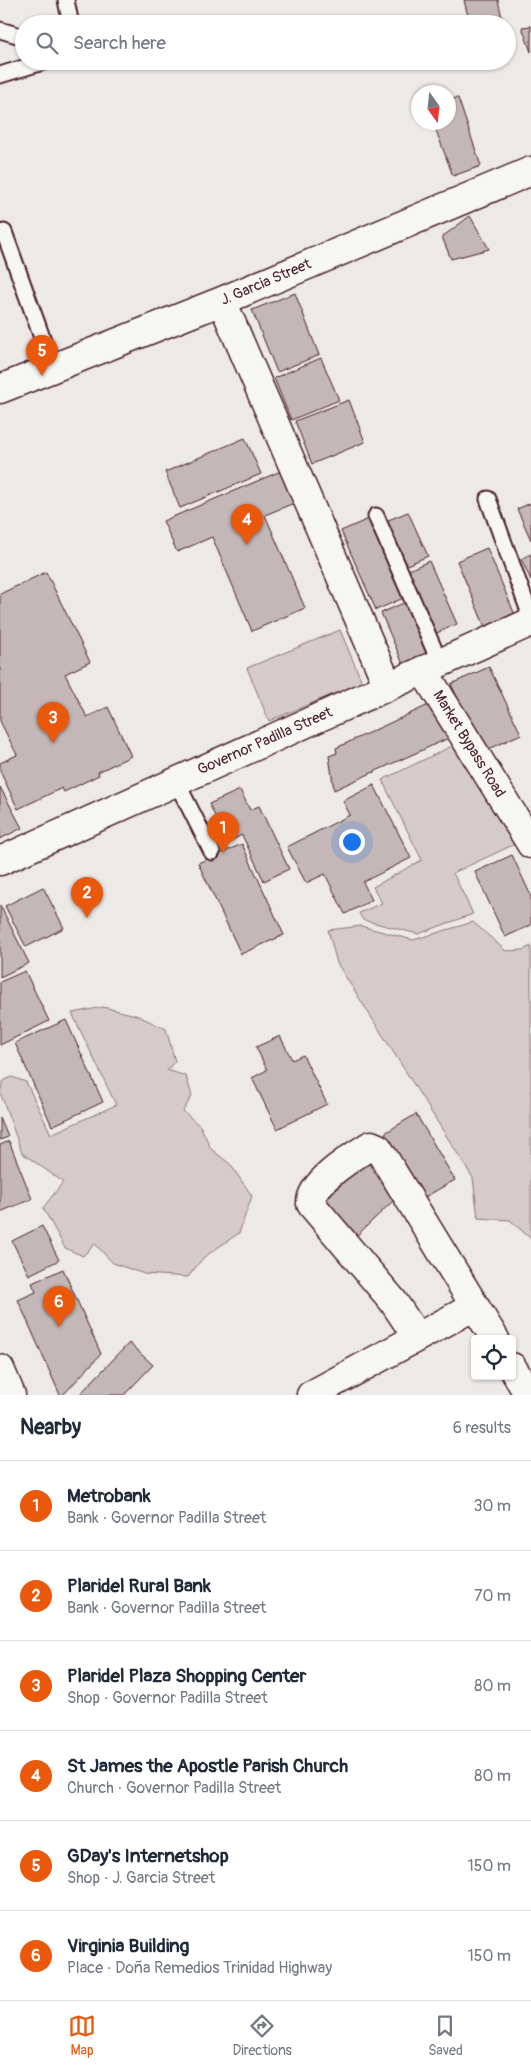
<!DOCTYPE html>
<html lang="en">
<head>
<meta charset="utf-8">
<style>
	:root { --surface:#fff; --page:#f2f2f3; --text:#1f2937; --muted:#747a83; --line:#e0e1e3; --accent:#ea580c }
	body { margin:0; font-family:Pangolin,sans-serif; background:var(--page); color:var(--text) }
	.controls { position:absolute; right:15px; bottom:15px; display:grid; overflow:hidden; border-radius:5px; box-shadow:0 1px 4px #0004 }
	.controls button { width:45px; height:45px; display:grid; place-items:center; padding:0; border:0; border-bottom:1px solid var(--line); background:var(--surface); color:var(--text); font:25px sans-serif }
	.compass { position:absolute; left:411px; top:85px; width:45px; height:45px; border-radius:50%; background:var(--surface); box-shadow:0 1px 4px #0004; rotate:165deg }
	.you { position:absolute; left:351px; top:841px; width:18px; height:18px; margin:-12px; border:4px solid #fff; border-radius:50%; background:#1a73e8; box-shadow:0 0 0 8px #1a73e833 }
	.badge { display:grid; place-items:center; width:32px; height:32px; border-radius:50%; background:var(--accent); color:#fff; font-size:16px; font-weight:700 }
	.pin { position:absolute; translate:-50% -41px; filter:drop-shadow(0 1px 2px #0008) }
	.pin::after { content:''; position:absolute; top:26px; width:18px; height:15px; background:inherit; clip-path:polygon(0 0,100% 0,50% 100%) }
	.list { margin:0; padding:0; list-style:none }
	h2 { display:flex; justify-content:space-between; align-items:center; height:65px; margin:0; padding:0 20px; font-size:21px }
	h2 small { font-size:16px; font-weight:400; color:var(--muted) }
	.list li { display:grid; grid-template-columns:32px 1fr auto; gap:15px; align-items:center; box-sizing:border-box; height:90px; padding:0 20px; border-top:1px solid var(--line) }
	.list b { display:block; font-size:19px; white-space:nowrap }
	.list p { margin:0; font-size:16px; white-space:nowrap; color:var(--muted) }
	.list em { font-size:16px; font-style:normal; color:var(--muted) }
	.icon { flex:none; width:28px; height:28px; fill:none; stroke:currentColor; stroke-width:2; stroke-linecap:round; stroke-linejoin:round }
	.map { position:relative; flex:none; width:531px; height:1395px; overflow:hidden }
	.search { position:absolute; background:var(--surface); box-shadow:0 1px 4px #0004; left:15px; right:15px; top:15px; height:55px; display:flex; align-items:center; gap:12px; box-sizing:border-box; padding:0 18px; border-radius:28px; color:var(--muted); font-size:19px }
	.sheet { height:605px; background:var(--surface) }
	nav { display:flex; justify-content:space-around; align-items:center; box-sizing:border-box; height:70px; border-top:1px solid var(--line); background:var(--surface); font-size:14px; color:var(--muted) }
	nav a { display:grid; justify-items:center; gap:2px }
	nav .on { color:var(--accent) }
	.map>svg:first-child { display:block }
	.green { fill:#d4cbca; stroke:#8f757a }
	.building { fill:#c4b7b7; stroke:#4a1f2b }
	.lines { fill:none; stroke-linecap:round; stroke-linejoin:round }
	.service-casing { stroke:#4a1f2b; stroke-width:19 }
	.minor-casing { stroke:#4a1f2b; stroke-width:31 }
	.secondary-casing { stroke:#4a1f2b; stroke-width:31 }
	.primary-casing { stroke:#4a1f2b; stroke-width:31 }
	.service { stroke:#f6f6f2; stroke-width:15 }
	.minor { stroke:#f6f6f2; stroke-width:28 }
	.secondary { stroke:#f6f6f2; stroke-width:28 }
	.primary { stroke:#f6f6f2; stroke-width:28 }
	.labels { text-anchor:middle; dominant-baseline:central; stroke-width:4; stroke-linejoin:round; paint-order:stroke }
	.street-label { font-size:15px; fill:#4a1f2b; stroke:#f6f6f2 }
</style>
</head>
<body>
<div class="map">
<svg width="531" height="1395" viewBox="0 0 531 1395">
	<rect width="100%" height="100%" fill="#ece9e6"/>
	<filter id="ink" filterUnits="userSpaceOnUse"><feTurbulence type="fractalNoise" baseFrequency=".02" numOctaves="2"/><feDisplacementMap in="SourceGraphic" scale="10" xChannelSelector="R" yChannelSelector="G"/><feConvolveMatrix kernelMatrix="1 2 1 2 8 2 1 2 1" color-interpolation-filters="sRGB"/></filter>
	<g filter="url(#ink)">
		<path class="green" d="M340 630 362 682 269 721 247 668Z
			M454 745 515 844 453 873 473 914 418 934 363 920 359 913 382 903 373 887 422 860 382 780Z
			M473 922 506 951 523 950 531 946V1239L510 1220 478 1218 473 1178 337 963 328 930 361 926 413 940Z
			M103 1007 136 1015 166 1029 175 1061 167 1070 186 1076 192 1096 183 1111 201 1127 211 1149 230 1164 252 1196 239 1233 203 1258 188 1277 144 1274 113 1263 95 1244 83 1256 65 1248 43 1208 63 1182 22 1153 0 1092 3 1081 12 1077 26 1082 51 1134 116 1105 72 1013Z"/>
		<path class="building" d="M464 0H498L503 22 470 24Z
			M531 26V52L522 27Z
			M458 98 481 166 453 176 433 122H448V99Z
			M470 216 489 249 451 259 442 237Z
			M295 293 319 355 277 372 252 310Z
			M321 358 339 400 291 420 274 378Z
			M349 400 365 442 312 464 295 421Z
			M245 438 261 474 180 508 165 472Z
			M281 471 294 503 265 515 305 608 252 631 212 537 177 552 163 521Z
			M531 503V540L517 509Z
			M408 512 428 556 400 568 381 523Z
			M373 517 408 596 376 610 341 531Z
			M487 548 515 615 485 627 457 561Z
			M531 554V580L521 559Z
			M429 561 457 624 430 636 402 573Z
			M46 572 90 662 65 674 87 717 108 707 131 756 98 772 99 775 64 792 62 788 18 809 0 771V763L17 755 0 721V594Z
			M408 601 430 652 403 664 381 613Z
			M489 667 521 734 483 752 451 684Z
			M433 703 451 737 334 790 329 756 337 753 336 748Z
			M374 785 411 858 363 882 372 900 345 914 325 874 306 883 287 847 350 815 343 801Z
			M0 787 22 828 0 839Z
			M240 790 250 810 259 806 289 869 264 881 242 835 228 842 209 804Z
			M242 844 284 935 241 954 198 863Z
			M512 855 531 896V925L505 937 475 872Z
			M43 887 64 928 26 947 5 906Z
			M0 905 29 963 0 977Z
			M25 971 49 1021 0 1045V982Z
			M66 1020 103 1102 52 1126 15 1043Z
			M280 1036 292 1060 303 1055 327 1104 277 1129 252 1078 267 1070 256 1047Z
			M416 1114 455 1180 423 1198 385 1133Z
			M0 1118 8 1137 0 1140Z
			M9 1141 32 1199 0 1212V1145Z
			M369 1156 395 1199 350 1242 315 1203Z
			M42 1226 59 1260 29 1275 12 1241Z
			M63 1269 101 1354 63 1395H60L18 1300 36 1292 32 1283Z
			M129 1343 153 1365 124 1395H81L80 1394Z"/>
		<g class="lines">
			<defs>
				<path id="service" d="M66 0 70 20 69 24
					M0 30 24 37
					M0 75 46 61
					M4 232 53 368
					M488 499 531 617
					M376 516 440 663
					M176 781 212 852"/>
				<path id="minor" d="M222 301 388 686
					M0 389 222 301 531 171
					M423 670 531 844
					M417 1337 393 1301 311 1204C309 1183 354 1156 371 1145L378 1148 495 1339
					M512 1367 529 1395
					M311 1395 475 1306"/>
				<path id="secondary" d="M0 861 531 622"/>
				<path id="primary" d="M0 1369 11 1395"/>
			</defs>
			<use href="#service" class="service-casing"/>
			<use href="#minor" class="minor-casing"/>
			<use href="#secondary" class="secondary-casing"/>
			<use href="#primary" class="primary-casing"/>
			<use href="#service" class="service"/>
			<use href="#minor" class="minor"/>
			<use href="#secondary" class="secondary"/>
			<use href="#primary" class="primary"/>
		</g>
	</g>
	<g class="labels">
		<g class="street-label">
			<text transform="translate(266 282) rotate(-23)">J. Garcia Street</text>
			<text transform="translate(265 741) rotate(-24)">Governor Padilla Street</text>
			<text transform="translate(469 744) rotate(58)">Market Bypass Road</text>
		</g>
	</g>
</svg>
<div class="controls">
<button><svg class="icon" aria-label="locate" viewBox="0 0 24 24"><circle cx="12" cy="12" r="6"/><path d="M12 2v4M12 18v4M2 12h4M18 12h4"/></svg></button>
</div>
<svg class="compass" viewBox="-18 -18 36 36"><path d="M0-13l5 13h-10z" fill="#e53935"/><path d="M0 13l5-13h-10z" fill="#747a83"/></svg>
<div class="you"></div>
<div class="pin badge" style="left:223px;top:853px">1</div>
<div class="pin badge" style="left:87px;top:918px">2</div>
<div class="pin badge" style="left:53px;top:743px">3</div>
<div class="pin badge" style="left:247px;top:545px">4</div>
<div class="pin badge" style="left:42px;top:376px">5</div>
<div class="pin badge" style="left:59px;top:1327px">6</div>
<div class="search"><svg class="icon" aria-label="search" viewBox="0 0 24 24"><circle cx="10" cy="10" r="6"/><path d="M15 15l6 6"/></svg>Search here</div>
</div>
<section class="sheet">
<h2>Nearby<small>6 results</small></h2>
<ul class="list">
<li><span class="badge">1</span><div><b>Metrobank</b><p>Bank · Governor Padilla Street</p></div><em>30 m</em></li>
<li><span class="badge">2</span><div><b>Plaridel Rural Bank</b><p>Bank · Governor Padilla Street</p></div><em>70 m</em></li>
<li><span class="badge">3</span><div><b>Plaridel Plaza Shopping Center</b><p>Shop · Governor Padilla Street</p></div><em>80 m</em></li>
<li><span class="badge">4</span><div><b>St James the Apostle Parish Church</b><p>Church · Governor Padilla Street</p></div><em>80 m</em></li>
<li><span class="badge">5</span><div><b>GDay's Internetshop</b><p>Shop · J. Garcia Street</p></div><em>150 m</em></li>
<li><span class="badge">6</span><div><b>Virginia Building</b><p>Place · Doña Remedios Trinidad Highway</p></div><em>150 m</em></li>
</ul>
</section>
<nav>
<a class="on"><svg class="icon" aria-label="map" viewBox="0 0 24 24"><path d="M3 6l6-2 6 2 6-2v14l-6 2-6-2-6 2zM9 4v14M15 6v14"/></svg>Map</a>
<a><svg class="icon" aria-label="directions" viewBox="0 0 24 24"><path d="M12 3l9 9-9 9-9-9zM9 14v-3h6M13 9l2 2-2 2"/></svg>Directions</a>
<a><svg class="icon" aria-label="saved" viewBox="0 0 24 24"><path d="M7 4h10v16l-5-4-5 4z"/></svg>Saved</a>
</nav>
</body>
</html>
